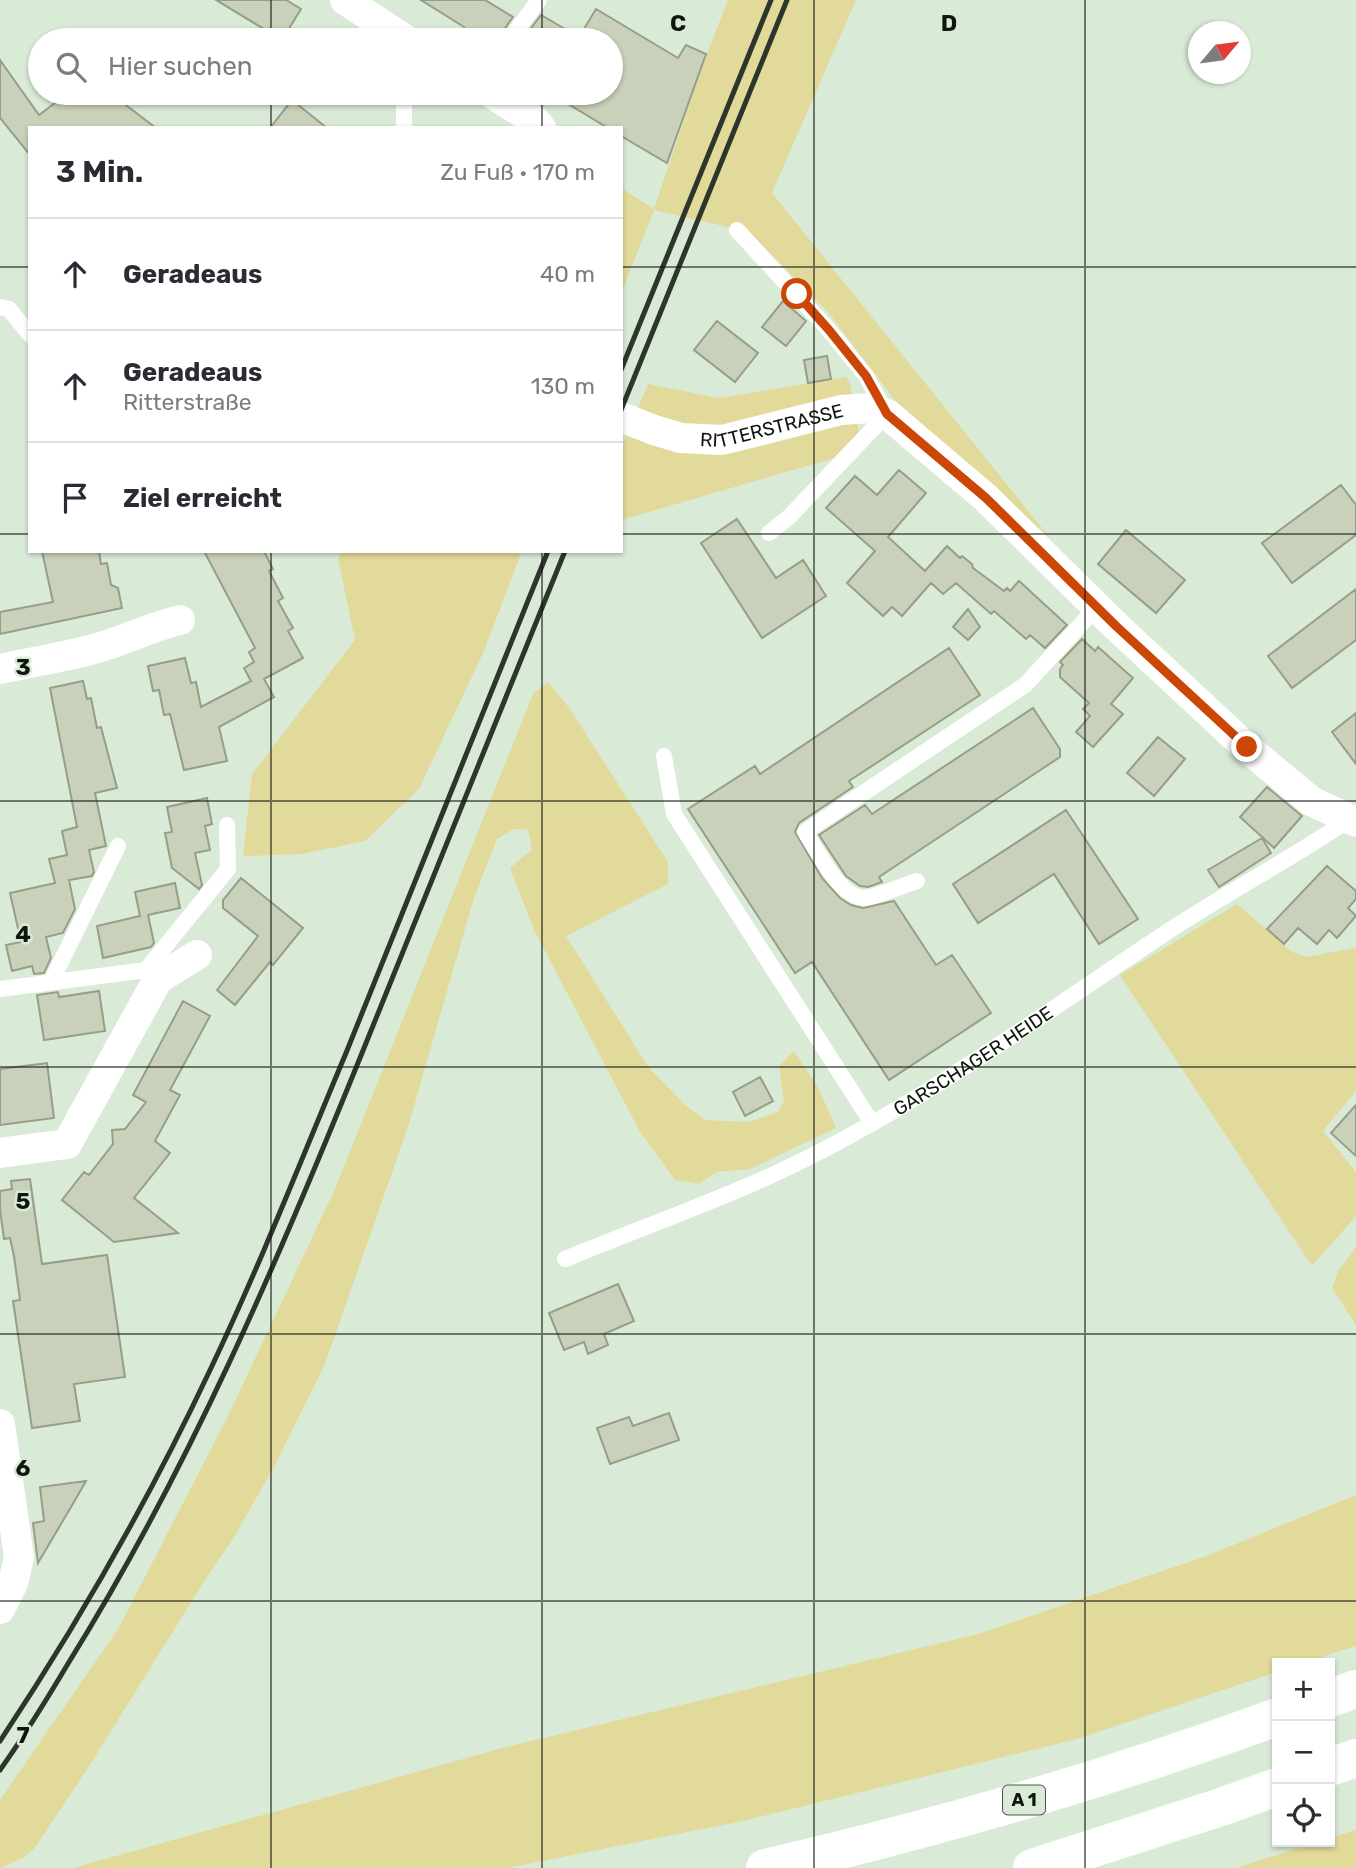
<!DOCTYPE html>
<html lang="de">
<head>
<meta charset="utf-8">
<style>
	:root { --surface:#fff; --page:#f7f7f7; --text:#2b2b33; --muted:#7c7c81; --line:#e1e1e2 }
	body { margin:0; font-family:Rubik,sans-serif; background:var(--page); color:var(--text) }
	.controls { position:absolute; right:21px; bottom:21px; display:grid; overflow:hidden; border-radius:0px; box-shadow:0 2px 5px #0004 }
	.controls button { width:63px; height:63px; display:grid; place-items:center; padding:0; border:0; border-bottom:2px solid var(--line); background:var(--surface); color:var(--text); font:35px sans-serif }
	.compass { position:absolute; left:1188px; top:21px; width:63px; height:63px; border-radius:50%; background:var(--surface); box-shadow:0 2px 5px #0004; rotate:61deg }
	.stop { position:absolute; width:21px; height:21px; margin:-16px; border:5px solid #cc4605; border-radius:50%; background:#fff }
	.stop.end { background:#cc4605; border-color:#fff; box-shadow:0 2px 7px #0008 }
	.list { margin:0; padding:0; list-style:none }
	h2 { display:flex; justify-content:space-between; align-items:center; height:91px; margin:0; padding:0 28px; font-size:30px }
	h2 small { font-size:23px; font-weight:400; color:var(--muted) }
	.list li { display:grid; grid-template-columns:46px 1fr auto; gap:21px; align-items:center; box-sizing:border-box; height:112px; padding:0 28px; border-top:2px solid var(--line) }
	.list b { display:block; font-size:26px; white-space:nowrap }
	.list p { margin:0; font-size:23px; white-space:nowrap; color:var(--muted) }
	.list em { font-size:23px; font-style:normal; color:var(--muted) }
	.icon { flex:none; width:38px; height:38px; fill:none; stroke:currentColor; stroke-width:2; stroke-linecap:round; stroke-linejoin:round }
	.map { position:relative; flex:none; width:1356px; height:1868px; overflow:hidden }
	.search { position:absolute; background:var(--surface); box-shadow:0 2px 5px #0004; left:28px; top:28px; width:595px; height:77px; display:flex; align-items:center; gap:18px; box-sizing:border-box; padding:0 24px; border-radius:38px; color:var(--muted); font-size:26px }
	.panel { position:absolute; background:var(--surface); box-shadow:0 2px 5px #0004; left:28px; top:126px; width:595px; height:427px; border-radius:0px }
	.map>svg:first-child { display:block }
	.green { fill:#e2da9a }
	.building { fill:#c9d1ba; stroke:#969e88; stroke-width:2 }
	.lines { fill:none; stroke-linecap:round; stroke-linejoin:round }
	.service { stroke:#fff; stroke-width:16 }
	.minor { stroke:#fff; stroke-width:30 }
	.motorway { stroke:#fff; stroke-width:38 }
	.rail { stroke:#2d352c; stroke-width:5 }
	.route { stroke:#cc4605; stroke-width:9 }
	.grid { fill:none; stroke:#10160f; stroke-width:2; stroke-opacity:0.55 }
	.labels { text-anchor:middle; dominant-baseline:central; stroke-width:5; stroke-linejoin:round; paint-order:stroke }
	.shield { fill:#d9ebd7; stroke:#4c564b; stroke-width:2 }
	.shield-label { font-size:18px; font-weight:bold; fill:#10160f }
	.street-label { font-size:19px; fill:#10160f; stroke:#d9ebd7 }
	.grid-label { font-size:23px; text-anchor:middle; font-weight:bold; fill:#10160f; stroke:#d9ebd7; stroke-width:5; stroke-linejoin:round; paint-order:stroke }
</style>
</head>
<body>
<div class="map">
<svg width="1356" height="1868" viewBox="0 0 1356 1868">
	<rect width="100%" height="100%" fill="#d9ebd7"/>
	<path class="green" d="M728 0H856L772 193 1050 538 893 398 828 312 749 232 654 210 621 294V188L654 209 703 64Z
		M846 377 850 384 862 450 621 520V449L648 384 719 398Z
		M342 551H522L484 651 419 789 365 841 302 854 243 856 252 774 355 640 338 559Z
		M548 682 570 709 668 862V884L566 936 649 1068 685 1105 705 1120 749 1122 778 1112 784 1101 779 1066 794 1051 818 1087 836 1128 750 1169 716 1172 699 1184 675 1180 639 1130 534 930 510 868 532 849 528 830 514 829 497 839 473 901 408 1127 325 1364 274 1467 231 1542 210 1572 88 1768 34 1849 23 1858 0 1868V1800L118 1629 228 1416 335 1189 533 694Z
		M1237 904 1292 952 1307 957 1354 948 1356 950V1091L1323 1131 1356 1172V1216L1312 1266 1120 975Z
		M1356 1247V1325L1332 1288 1338 1271Z
		M1356 1495V1646L1303 1663H1277V1672L1077 1739 743 1821 507 1868H73L506 1747 978 1634 1209 1555Z
		M1356 1830V1868H1236L1318 1842H1330V1838Z"/>
	<path class="building" d="M216 0H286L301 9 282 40Z
		M421 0H485L513 17 501 34 499 40H484L480 37 474 38 465 33 464 27Z
		M596 9 678 58 686 45 706 54 667 163 621 136V128H608L550 93H611V40H522L541 15 579 37Z
		M0 60 39 115 68 93H110L156 128H30V155L0 118Z
		M292 100 327 128H270Z
		M783 301 806 321 786 346 762 327Z
		M717 321 758 353 735 382 694 350Z
		M827 356 831 379 808 383 804 360Z
		M899 470 926 493 888 537 925 571 947 546 960 558 962 556 972 564 973 568 1004 591 1007 588 1010 591 1019 581 1067 625 1045 648 1030 635 1026 639 994 611 991 614 956 583 943 594 931 583 902 616 892 607 883 616 847 583 875 551 826 508 855 476 877 495Z
		M1341 485 1356 505V535L1292 583 1262 543Z
		M737 519 776 578 803 560 826 596 762 638 701 543Z
		M1126 530 1185 580 1156 613 1098 564Z
		M42 551H99L101 564 107 563 111 585 118 588 122 608 0 634V612L53 602Z
		M204 551H264L273 569 269 571 283 598 278 601 293 628 288 631 303 658 264 679 274 697 219 727 227 761 184 770 170 714 164 715 159 690 153 691 148 666 185 658 191 683 196 682 201 707 251 681 244 668 254 662 249 652 255 648Z
		M1356 589V640L1292 688 1268 656Z
		M968 609 980 627 968 640 953 627Z
		M1082 639 1095 651 1098 647 1133 678 1111 704 1123 714 1093 747 1076 732 1090 716 1083 709 1089 703 1060 677V669L1063 665 1060 662Z
		M949 648 980 695 849 781 853 787 799 823 795 832 822 878 840 898 851 905 863 908 894 901 936 965 952 955 991 1013 889 1080 812 962 795 973 688 809 755 766 760 774Z
		M83 681 87 699 91 698 97 728 101 727 117 788 95 793 106 846 89 850 94 872 92 876 69 880 75 909 63 933 46 937 51 958 44 973 34 974 32 966 12 971 6 945 21 942 10 893 55 883 49 859 67 855 62 831 77 827 50 688Z
		M1033 708 1060 749V757L879 877 882 882 868 887 860 886 846 876 819 835 865 805 872 814Z
		M1356 713V764L1332 732Z
		M1158 737 1185 759 1154 796 1127 773Z
		M1267 787 1302 816 1274 848 1240 817Z
		M207 798 212 824 205 826 210 850 195 853 202 885 199 889 172 868 165 833 172 832 167 807Z
		M1066 810 1138 919 1099 944 1054 874 978 923 953 884Z
		M1262 838 1271 853 1219 887 1208 870Z
		M1327 866 1356 891V899L1348 908 1356 916 1337 938 1329 930 1317 944 1298 928 1284 944 1267 929Z
		M241 878 303 928 273 965 270 962 235 1005 217 990 258 936 223 908V900Z
		M175 883 180 908 148 915 154 943 151 947 103 958 97 926 140 916 135 892Z
		M99 991 105 1031 44 1040 37 995 58 992 59 997Z
		M183 1001 210 1016 170 1090 180 1095 155 1141 170 1153 134 1198 178 1233 114 1242 62 1200 84 1172 89 1175 113 1144 112 1130 125 1129 146 1102 133 1095Z
		M47 1063 54 1118 0 1125V1069Z
		M760 1077 773 1101 745 1116 733 1092Z
		M1356 1105V1156L1331 1133Z
		M30 1179 42 1264 107 1255 125 1377 74 1384 80 1421 32 1428 13 1301 20 1300 14 1256 10 1238 4 1239 0 1210V1191L12 1189 11 1181Z
		M618 1284 634 1321 604 1334 608 1345 588 1354 584 1342 564 1350 549 1313Z
		M669 1413 679 1440 610 1464 597 1428 629 1417 633 1426Z
		M86 1481 74 1502 38 1563 33 1523 44 1521 40 1487Z"/>
	<g class="lines">
		<g class="service">
			<path d="M509 40 539 0"/>
			<path d="M404 93V128"/>
			<path d="M737 230 829 330 866 376 887 414 789 517 769 533"/>
			<path d="M0 307 9 309 30 335"/>
			<path d="M664 756 674 814 872 1123"/>
			<path d="M917 881C904 885 877 897 865 898 840 899 818 851 805 832L1025 685 1097 607"/>
			<path d="M51 982 118 846"/>
			<path d="M0 989 146 970 228 869 227 825"/>
			<path id="s1" d="M565 1259C633 1231 703 1206 770 1176 908 1113 1036 1019 1161 936 1223 895 1289 860 1350 819"/>
		</g>
		<g class="minor">
			<path d="M345 0 406 40"/>
			<path d="M491 93 535 121 541 128"/>
			<path id="s2" d="M621 417 654 430 681 438 722 440 841 410 871 408 887 414 986 498 1116 626 1246 747 1311 801 1356 822"/>
			<path d="M0 669C32 662 65 657 97 648 127 640 150 627 180 620"/>
			<path d="M0 1153 67 1144 158 979 197 955"/>
			<path d="M0 1424 19 1557 13 1583 0 1609"/>
		</g>
		<path class="motorway" d="M1330 1698 1356 1689
			M1330 1767 1356 1758
			M765 1868C939 1828 1110 1778 1277 1717
			M1032 1868 1221 1807 1277 1787"/>
		<path class="rail" d="M621 370 771 0
			M621 410 787 0
			M0 1741C79 1622 150 1498 211 1368 260 1265 302 1158 346 1053 414 886 480 718 548 551
			M0 1770C25 1735 47 1699 69 1662 189 1469 277 1263 362 1053 430 886 498 719 565 551"/>
	</g>
	<g class="lines">
		<path class="route" d="M797 294 829 330 866 376 887 414 986 498 1116 626 1247 747"/>
	</g>
	<path class="grid" d="M271 0V40M542 0V40M814 0V1868M1085 0V1868M271 93V128M542 93V128M0 267H30M621 267H1356M0 534H30M621 534H1356M271 551V1868M542 551V1868M0 801H1356M0 1067H1356M0 1334H1356M0 1601H1356"/>
	<g class="labels">
		<rect class="shield" x="1003" y="1785.5" width="42" height="29" rx="5"/>
		<g class="shield-label">
			<text x="1024" y="1800">A 1</text>
		</g>
		<g class="street-label">
			<text stroke="none"><textPath href="#s2" startOffset="156">RITTERSTRASSE</textPath></text>
			<text stroke="none"><textPath href="#s1" startOffset="455">GARSCHAGER HEIDE</textPath></text>
		</g>
	</g>
	<g class="grid-label">
		<text x="678" y="31">C</text>
		<text x="949" y="31">D</text>
		<text x="23" y="675">3</text>
		<text x="23" y="942">4</text>
		<text x="23" y="1209">5</text>
		<text x="23" y="1476">6</text>
		<text x="23" y="1743">7</text>
	</g>
</svg>
<div class="controls">
<button>+</button>
<button>−</button>
<button><svg class="icon" aria-label="locate" viewBox="0 0 24 24"><circle cx="12" cy="12" r="6"/><path d="M12 2v4M12 18v4M2 12h4M18 12h4"/></svg></button>
</div>
<svg class="compass" viewBox="-18 -18 36 36"><path d="M0-13l5 13h-10z" fill="#e53935"/><path d="M0 13l5-13h-10z" fill="#7c7c81"/></svg>
<div class="stop" style="left:797px;top:294px"></div>
<div class="stop end" style="left:1247px;top:747px"></div>
<div class="search"><svg class="icon" aria-label="search" viewBox="0 0 24 24"><circle cx="10" cy="10" r="6"/><path d="M15 15l6 6"/></svg>Hier suchen</div>
<section class="panel">
<h2>3 Min.<small>Zu Fuß · 170 m</small></h2>
<ul class="list">
<li><svg class="icon" aria-label="ahead" viewBox="0 0 24 24"><path d="M12 20V5M6 11l6-6 6 6"/></svg><div><b>Geradeaus</b></div><em>40 m</em></li>
<li><svg class="icon" aria-label="ahead" viewBox="0 0 24 24"><path d="M12 20V5M6 11l6-6 6 6"/></svg><div><b>Geradeaus</b><p>Ritterstraße</p></div><em>130 m</em></li>
<li><svg class="icon" aria-label="arrive" viewBox="0 0 24 24"><path d="M6 21V4h12l-3 4 3 4H6"/></svg><div><b>Ziel erreicht</b></div></li>
</ul>
</section>
</div>
</body>
</html>
